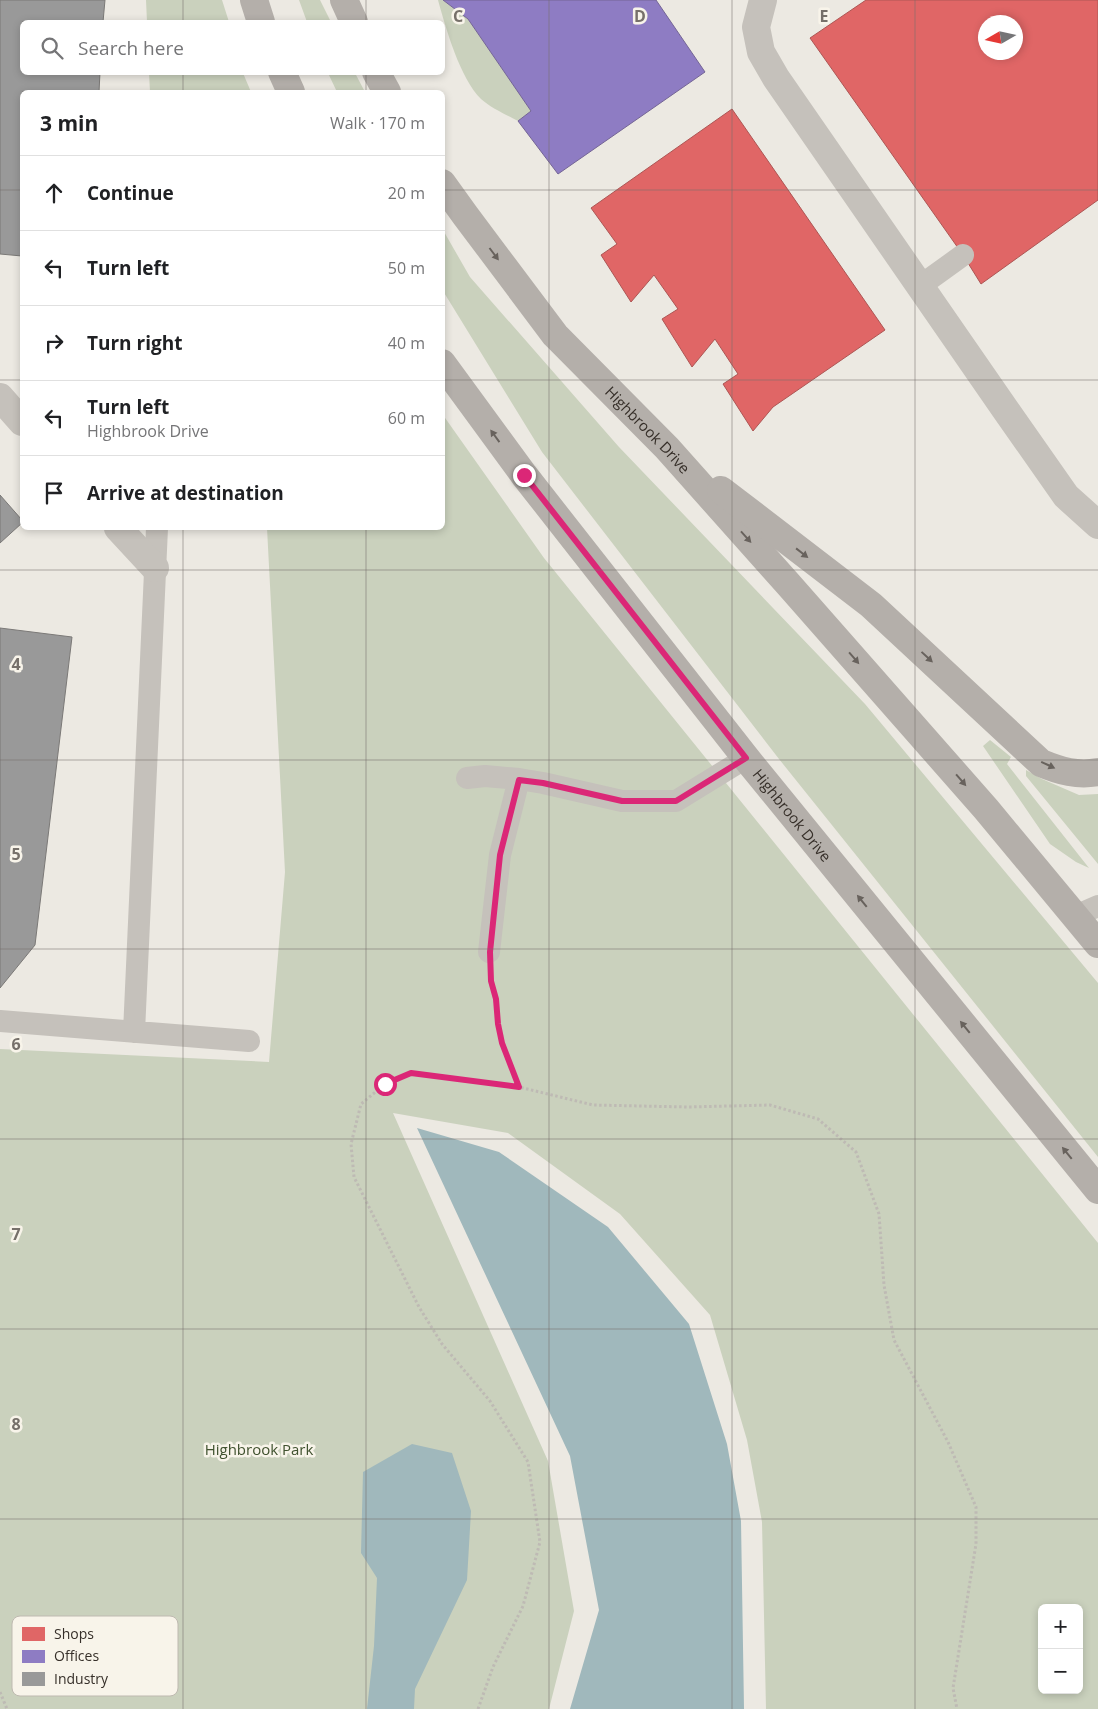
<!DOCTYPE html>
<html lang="en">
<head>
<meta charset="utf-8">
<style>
	:root { --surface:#fff; --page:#f6f6f6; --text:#202124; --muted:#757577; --line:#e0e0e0 }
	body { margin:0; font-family:"Open Sans",sans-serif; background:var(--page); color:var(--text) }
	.controls { position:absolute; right:15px; bottom:15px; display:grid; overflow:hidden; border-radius:8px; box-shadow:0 2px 8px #0003 }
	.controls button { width:45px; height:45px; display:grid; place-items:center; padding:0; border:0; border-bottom:1px solid var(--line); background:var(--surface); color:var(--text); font:25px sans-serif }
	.compass { position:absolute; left:978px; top:15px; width:45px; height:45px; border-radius:50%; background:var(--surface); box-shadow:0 2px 8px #0003; rotate:261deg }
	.stop { position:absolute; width:15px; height:15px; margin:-11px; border:4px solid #db2777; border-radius:50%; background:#fff }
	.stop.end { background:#db2777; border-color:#fff; box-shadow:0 1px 5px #0008 }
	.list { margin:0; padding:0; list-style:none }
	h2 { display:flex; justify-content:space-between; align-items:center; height:65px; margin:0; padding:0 20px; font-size:21px }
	h2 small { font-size:16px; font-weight:400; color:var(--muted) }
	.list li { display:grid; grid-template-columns:32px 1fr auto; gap:15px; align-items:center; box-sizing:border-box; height:75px; padding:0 20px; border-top:1px solid var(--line) }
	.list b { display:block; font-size:19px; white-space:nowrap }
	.list p { margin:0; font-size:16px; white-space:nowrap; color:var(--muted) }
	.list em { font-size:16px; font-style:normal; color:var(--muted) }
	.icon { flex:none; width:28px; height:28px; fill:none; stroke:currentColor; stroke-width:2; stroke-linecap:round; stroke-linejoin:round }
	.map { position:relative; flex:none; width:1098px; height:1709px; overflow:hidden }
	.search { position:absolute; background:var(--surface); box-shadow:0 2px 8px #0003; left:20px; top:20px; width:425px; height:55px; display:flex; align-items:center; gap:12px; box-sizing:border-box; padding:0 18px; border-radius:8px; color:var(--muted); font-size:19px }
	.panel { position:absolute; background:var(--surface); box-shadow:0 2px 8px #0003; left:20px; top:90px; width:425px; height:440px; border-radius:8px }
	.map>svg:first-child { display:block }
	.green { fill:#cad1bd; fill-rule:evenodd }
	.water { fill:#a0b8bc }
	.shops { fill:#e06666; stroke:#ad5654; fill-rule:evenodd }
	.offices { fill:#8e7cc3; stroke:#746595 }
	.industry { fill:#999; stroke:#7b7977 }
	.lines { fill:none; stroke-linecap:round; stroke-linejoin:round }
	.path { stroke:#bebab4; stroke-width:3; stroke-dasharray:2.5 2.5; stroke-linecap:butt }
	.lane { stroke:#c5c1bb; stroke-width:22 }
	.street { stroke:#c5c1bb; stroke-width:28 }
	.primary { stroke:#b4afaa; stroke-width:28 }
	.oneway { fill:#68625d }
	.route { stroke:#db2777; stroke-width:6 }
	.grid { fill:none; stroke:#76706a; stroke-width:1; stroke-opacity:0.55 }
	.labels { text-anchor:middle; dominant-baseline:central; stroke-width:5; stroke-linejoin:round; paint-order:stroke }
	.street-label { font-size:15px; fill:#362f29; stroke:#f8f4ea }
	.park-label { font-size:15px; fill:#40522f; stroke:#f8f4ea }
	.key { fill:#f8f4ea; stroke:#beb9b0; stroke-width:1 }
	.key-label { font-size:14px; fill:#362f29 }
	.grid-label { font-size:16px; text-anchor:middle; font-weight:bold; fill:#76706a; stroke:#f8f4ea; stroke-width:5; stroke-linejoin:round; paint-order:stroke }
</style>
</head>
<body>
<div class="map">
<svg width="1098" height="1709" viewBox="0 0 1098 1709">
	<rect width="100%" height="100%" fill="#ece9e2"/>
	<path class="green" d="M146 0H222L229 22H147Z
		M299 0H320L331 22H307Z
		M438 0H443L468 19 531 111 518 121C507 115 491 108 481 99 460 78 446 29 438 0Z
		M149 73H243L251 92H150Z
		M328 73H355L365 92H337Z
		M443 230 470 277 619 447 865 704 1098 983V1157L779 759 542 452 443 291Z
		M443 415 544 558 1098 1243V1709H766L762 1522 747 1440 710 1315 620 1214 508 1133 393 1113 548 1461 574 1611 549 1709H0V1049L269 1062 285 872 267 528H442ZM1042 1608H1079V1690H1042Z
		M990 740 1011 757 1007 764 1089 868 1076 862 1050 844 983 746Z
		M1026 770 1042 779 1079 795 1098 794V864L1026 776Z"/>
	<path class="water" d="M417 1128 499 1152 608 1227 689 1324 727 1444 741 1521 744 1709H570L599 1610 570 1456Z
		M412 1444 452 1453 471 1511 467 1580 415 1689 414 1709H367L374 1646 377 1578 361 1553 363 1472Z"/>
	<path class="shops" d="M866 0H1098V200L981 284 963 255 810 38ZM986 22H1016V52H986Z
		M732 109 885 330 773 407 753 431 723 384 738 374 715 339 692 367 662 319 678 309 654 275 631 302 601 255 617 244 591 208Z"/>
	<path class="offices" d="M443 0H656L705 72 558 174 518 121 531 111 468 19Z"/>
	<path class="industry" d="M0 0H105L103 22H22V72H100L99 92H22V256L0 254Z
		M0 495 22 520V523L0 543Z
		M0 628 72 637 35 945 0 988Z"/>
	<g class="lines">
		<path class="path" d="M492 985 503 1043 519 1087
			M0 1692 7 1709
			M478 1709 493 1667 523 1606 540 1542 528 1462 490 1401 442 1344 419 1307 354 1177 351 1144 361 1104 385 1084 411 1073 519 1087 593 1105 688 1107 770 1105 818 1119 856 1152 879 1214 884 1285 894 1340 948 1442 976 1507V1544L953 1688 957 1709"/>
		<path class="lane" d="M920 286 963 255
			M467 778 485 776 519 779
			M1075 916 1098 906
			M489 952 500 855 519 779 543 783 622 801H676L746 758
			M0 1021 249 1041
			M134 1032 157 528"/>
		<path class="street" d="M763 0 756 27 761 52 776 78 1005 409 1066 496 1098 525
			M0 397 22 422
			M118 528 155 568"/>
		<g class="primary">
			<path d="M254 0 261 22"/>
			<path d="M344 0 354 22"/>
			<path d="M282 72 291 92"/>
			<path d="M376 72 387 92"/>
			<path id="s1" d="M442 183 465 215 555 335 667 448 789 585 986 809 1098 944"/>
			<path id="s2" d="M442 363 524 475 746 758 1098 1190"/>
			<path d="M721 490 871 605 1041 763C1060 771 1078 776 1098 772"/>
		</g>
	</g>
	<defs><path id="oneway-solid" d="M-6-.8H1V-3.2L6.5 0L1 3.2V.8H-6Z" transform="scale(1.25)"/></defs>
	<g class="oneway">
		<use href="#oneway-solid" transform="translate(494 254) rotate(53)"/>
		<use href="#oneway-solid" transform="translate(495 436) rotate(-126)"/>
		<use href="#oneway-solid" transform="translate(746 537) rotate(48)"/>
		<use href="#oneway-solid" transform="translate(802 553) rotate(38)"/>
		<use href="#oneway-solid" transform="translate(927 657) rotate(43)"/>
		<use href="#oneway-solid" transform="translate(854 658) rotate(49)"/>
		<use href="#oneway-solid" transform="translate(1048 765) rotate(25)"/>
		<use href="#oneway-solid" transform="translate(961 780) rotate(49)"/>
		<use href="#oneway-solid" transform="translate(862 901) rotate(-129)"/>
		<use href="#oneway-solid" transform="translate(965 1027) rotate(-129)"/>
		<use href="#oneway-solid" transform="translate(1067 1153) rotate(-129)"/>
	</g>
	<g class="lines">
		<path class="route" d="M385 1084 411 1073 519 1087 502 1043 498 1024 496 999 491 981 490 952 500 855 519 780 543 783 622 801H676L746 758 524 475"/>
	</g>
	<path class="grid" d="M183 0V22M366 0V22M549 0V1709M732 0V1709M915 0V1709M183 72V92M366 72V92M0 190H22M442 190H1098M0 380H22M442 380H1098M183 528V1709M366 528V1709M0 570H1098M0 760H1098M0 949H1098M0 1139H1098M0 1329H1098M0 1519H1098"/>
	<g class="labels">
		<g class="street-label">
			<text stroke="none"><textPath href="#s1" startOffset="322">Highbrook Drive</textPath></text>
			<text stroke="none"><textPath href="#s2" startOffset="572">Highbrook Drive</textPath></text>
		</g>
		<g class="park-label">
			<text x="259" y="1449">Highbrook Park</text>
		</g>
	</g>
	<rect x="12" y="1616" width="166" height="80" rx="8" class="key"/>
	<rect x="22" y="1627" width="23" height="14" fill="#e06666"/>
	<rect x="22" y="1650" width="23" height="13" fill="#8e7cc3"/>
	<rect x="22" y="1672" width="23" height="14" fill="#999"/>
	<g class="key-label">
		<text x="54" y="1639">Shops</text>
		<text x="54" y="1661">Offices</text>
		<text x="54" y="1684">Industry</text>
	</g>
	<g class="grid-label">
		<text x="458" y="22">C</text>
		<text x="640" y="22">D</text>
		<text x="824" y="22">E</text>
		<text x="16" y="670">4</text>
		<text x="16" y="860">5</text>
		<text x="16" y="1050">6</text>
		<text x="16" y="1240">7</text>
		<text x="16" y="1430">8</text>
	</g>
</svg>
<div class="controls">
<button>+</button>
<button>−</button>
</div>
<svg class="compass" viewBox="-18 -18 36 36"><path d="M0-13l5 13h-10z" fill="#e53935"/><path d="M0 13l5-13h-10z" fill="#757577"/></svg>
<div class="stop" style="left:385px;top:1084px"></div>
<div class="stop end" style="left:524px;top:475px"></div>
<div class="search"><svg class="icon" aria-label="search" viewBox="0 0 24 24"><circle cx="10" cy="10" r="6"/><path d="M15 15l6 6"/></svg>Search here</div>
<section class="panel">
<h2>3 min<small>Walk · 170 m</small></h2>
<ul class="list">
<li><svg class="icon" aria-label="ahead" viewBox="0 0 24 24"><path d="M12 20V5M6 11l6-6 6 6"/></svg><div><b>Continue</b></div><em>20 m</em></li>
<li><svg class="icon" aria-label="left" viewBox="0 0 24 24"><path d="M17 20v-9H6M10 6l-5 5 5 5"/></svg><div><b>Turn left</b></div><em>50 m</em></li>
<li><svg class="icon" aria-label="right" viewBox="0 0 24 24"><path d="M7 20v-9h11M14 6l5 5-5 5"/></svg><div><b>Turn right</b></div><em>40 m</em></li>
<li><svg class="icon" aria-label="left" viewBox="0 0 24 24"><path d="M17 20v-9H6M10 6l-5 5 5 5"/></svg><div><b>Turn left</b><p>Highbrook Drive</p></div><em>60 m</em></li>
<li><svg class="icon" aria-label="arrive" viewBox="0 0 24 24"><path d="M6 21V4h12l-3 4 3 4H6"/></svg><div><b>Arrive at destination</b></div></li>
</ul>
</section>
</div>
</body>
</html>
